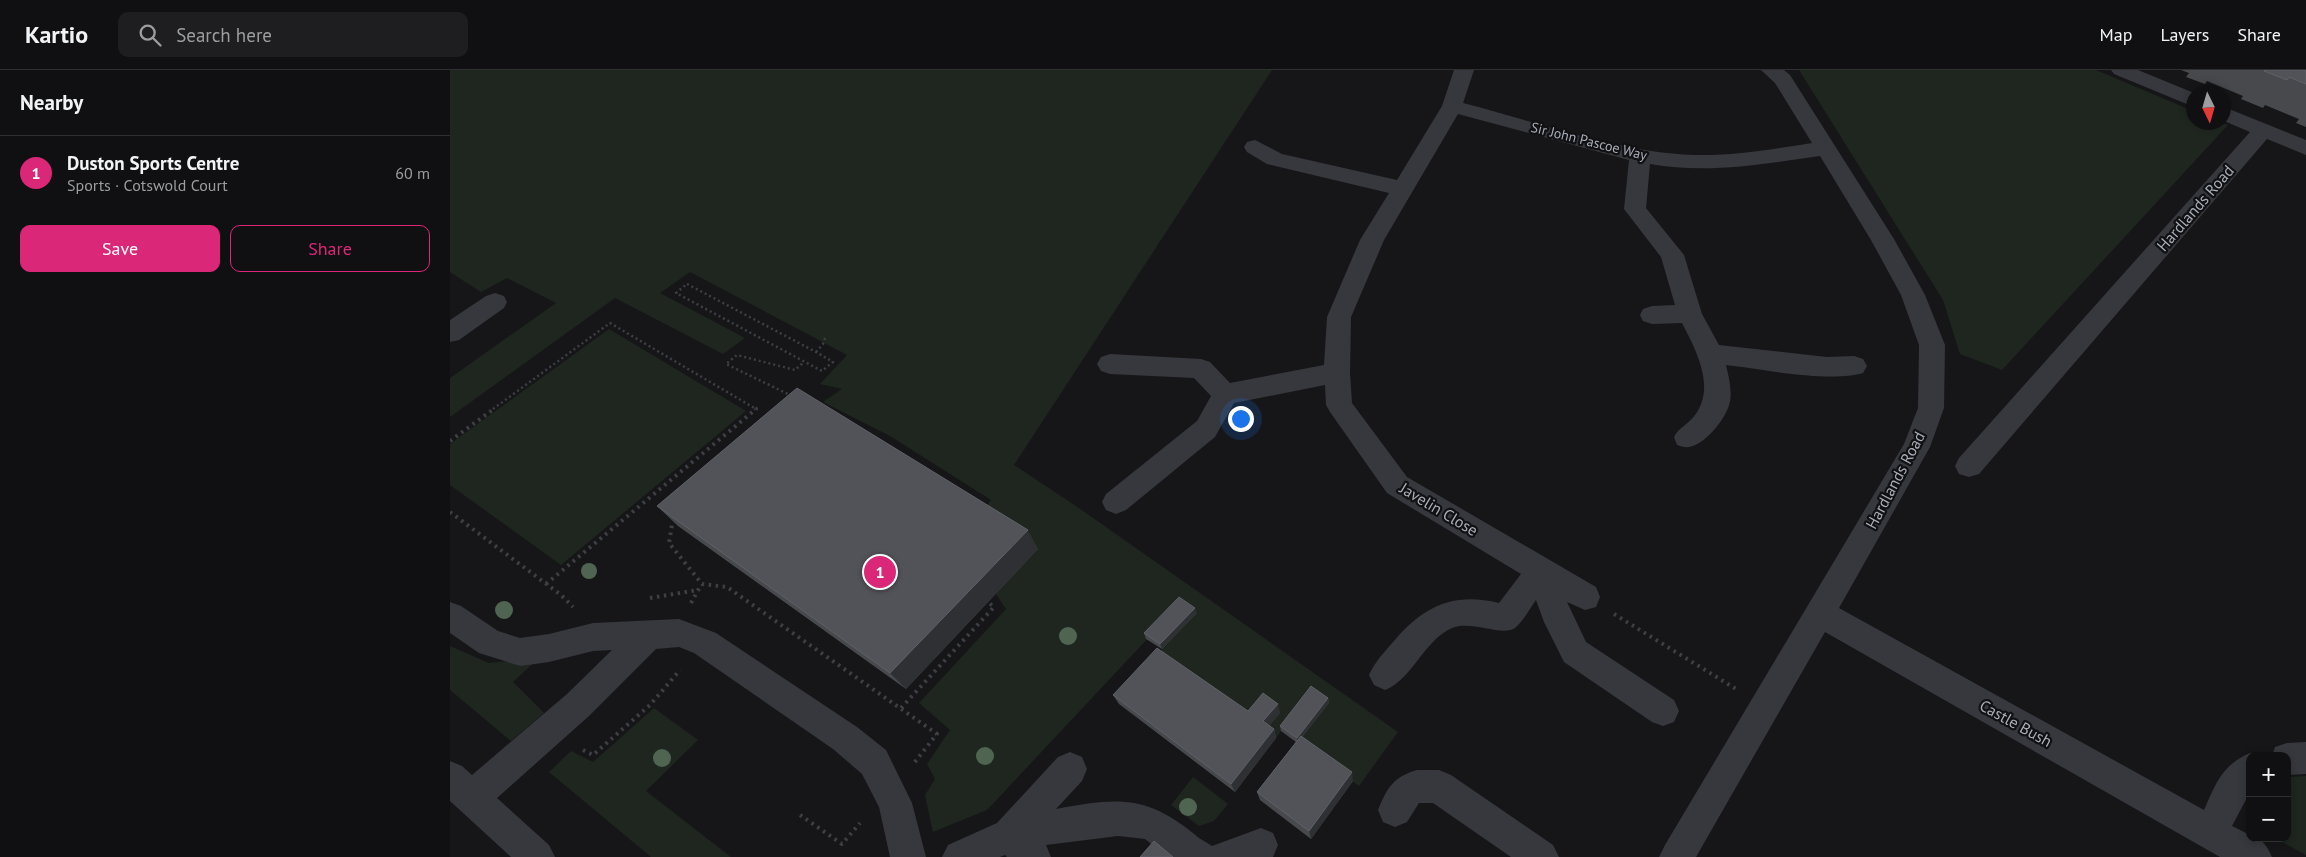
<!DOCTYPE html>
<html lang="en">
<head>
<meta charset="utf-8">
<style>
	:root { --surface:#101012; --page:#1e1e20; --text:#f1f3f6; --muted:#9c9d9f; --line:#303032; --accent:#db2777 }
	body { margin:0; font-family:"PT Sans",sans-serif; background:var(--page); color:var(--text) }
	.controls { position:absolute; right:15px; bottom:15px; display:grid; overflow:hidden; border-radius:10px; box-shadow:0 2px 8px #0003 }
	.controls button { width:45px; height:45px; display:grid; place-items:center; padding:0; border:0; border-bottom:1px solid var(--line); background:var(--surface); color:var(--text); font:25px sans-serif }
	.compass { position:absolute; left:1736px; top:15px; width:45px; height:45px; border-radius:50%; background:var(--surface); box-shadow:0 2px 8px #0003; rotate:175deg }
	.you { position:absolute; left:790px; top:348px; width:18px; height:18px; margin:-12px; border:4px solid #fff; border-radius:50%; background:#1a73e8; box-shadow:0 0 0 8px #1a73e833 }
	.badge { display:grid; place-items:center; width:32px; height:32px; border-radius:50%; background:var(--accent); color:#fff; font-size:16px; font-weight:700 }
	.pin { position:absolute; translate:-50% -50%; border:2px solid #fff; box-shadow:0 1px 5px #0006 }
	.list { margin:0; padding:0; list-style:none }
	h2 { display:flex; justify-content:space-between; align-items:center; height:65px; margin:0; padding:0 20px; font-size:21px }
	h2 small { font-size:16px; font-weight:400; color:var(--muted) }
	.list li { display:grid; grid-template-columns:32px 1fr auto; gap:15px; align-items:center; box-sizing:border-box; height:75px; padding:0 20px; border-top:1px solid var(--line) }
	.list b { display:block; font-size:19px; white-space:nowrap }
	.list p { margin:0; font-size:16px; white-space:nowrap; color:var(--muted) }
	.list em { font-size:16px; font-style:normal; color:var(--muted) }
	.actions { display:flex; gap:10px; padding:15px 20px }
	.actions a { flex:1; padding:11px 0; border:1px solid var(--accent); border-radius:10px; text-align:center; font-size:18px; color:var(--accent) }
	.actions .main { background:var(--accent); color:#fff }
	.icon { flex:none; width:28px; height:28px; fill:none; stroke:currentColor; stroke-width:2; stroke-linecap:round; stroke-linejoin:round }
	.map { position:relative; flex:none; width:1856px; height:787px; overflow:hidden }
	header { display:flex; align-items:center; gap:30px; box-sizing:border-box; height:70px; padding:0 25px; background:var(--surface); border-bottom:1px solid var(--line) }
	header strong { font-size:24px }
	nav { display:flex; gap:28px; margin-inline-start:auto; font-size:18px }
	.search { width:350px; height:45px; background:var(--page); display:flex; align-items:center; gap:12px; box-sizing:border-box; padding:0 18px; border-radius:10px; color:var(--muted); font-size:19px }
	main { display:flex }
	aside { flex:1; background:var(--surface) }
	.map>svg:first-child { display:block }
	.green { fill:#1e261f }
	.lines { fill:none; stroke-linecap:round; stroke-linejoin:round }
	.path-far1 { stroke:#3d3f44; stroke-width:2.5; stroke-dasharray:2 3; stroke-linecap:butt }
	.path { stroke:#3d3f44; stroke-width:4; stroke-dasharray:2.5 4.5; stroke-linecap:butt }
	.minor { fill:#37383d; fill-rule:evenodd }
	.tree { fill:#506452 }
	.wall { fill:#47494d }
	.shaded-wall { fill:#2f3033 }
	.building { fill:#525359; stroke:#5f6168 }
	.labels { text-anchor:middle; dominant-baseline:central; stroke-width:4.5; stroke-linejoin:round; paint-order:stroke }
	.far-street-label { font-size:14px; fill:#a8adb8; stroke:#111113 }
	.street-label { font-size:16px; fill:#a8adb8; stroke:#111113 }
</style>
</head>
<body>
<header>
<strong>Kartio</strong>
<div class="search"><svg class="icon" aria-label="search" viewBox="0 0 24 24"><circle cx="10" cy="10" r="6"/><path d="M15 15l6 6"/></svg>Search here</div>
<nav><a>Map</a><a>Layers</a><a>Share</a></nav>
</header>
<main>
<aside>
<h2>Nearby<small></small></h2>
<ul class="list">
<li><span class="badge">1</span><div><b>Duston Sports Centre</b><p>Sports · Cotswold Court</p></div><em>60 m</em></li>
</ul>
<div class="actions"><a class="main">Save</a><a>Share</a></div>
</aside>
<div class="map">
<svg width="1856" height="787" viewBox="0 0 1856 787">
	<rect width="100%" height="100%" fill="#161618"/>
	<path class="green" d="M0 0H822L564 395 626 436 948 662 909 716 848 673 878 633 831 661 826 668 711 588 712 579 731 533 537 740 483 762 475 725 485 709 477 694 500 660 469 633 556 539 546 524 531 444 541 430 440 366 373 332 392 319 370 314 397 285 240 202 210 223 295 268 273 284 165 228 0 347V308L106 233 57 208 31 222 0 202Z
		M1349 0H1646L1743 41 1744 52 1772 53 1778 55 1552 300 1510 284 1493 230Z
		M159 259 296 341 111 495 0 415V374Z
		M0 576 39 593 89 588 63 612 94 643 61 671 0 620Z
		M204 638 248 670 196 721 281 787H201L99 702 121 681 143 692Z
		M1856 706V785L1825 768H1837V707Z
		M743 707 778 734 764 751 749 756 721 735Z"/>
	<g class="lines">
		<path class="path-far1" d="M237 214 366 282 383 292 372 301 226 223Z
			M366 282 373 274 376 265
			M342 326 276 294 287 285 345 300 354 292
			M43 339 160 253 306 339"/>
		<path class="path" d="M0 371 45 338
			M0 442 111 525 123 537
			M227 451 222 455 219 473 252 514 277 517 487 664 464 693
			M96 514 306 339 305 338
			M200 528 248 520
			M241 533 251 515
			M1164 544 1286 619
			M451 638 544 537 538 532
			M133 680 143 685 200 635 230 600
			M350 745 392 774 410 753"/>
		<path class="minor" d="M1004 0H1024L1013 33C1088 52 1166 82 1244 85 1284 86 1323 79 1362 73L1325 13 1311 0H1334L1340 5 1444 169 1475 225 1495 275 1494 338 1480 377 1389 538 1754 740C1766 713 1772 695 1800 683L1806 686H1800V722L1782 756 1800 765V768C1813 768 1817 776 1822 787H1770L1375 562 1246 787H1209L1215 775 1454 374 1468 338 1469 275 1451 225 1421 170 1370 86C1312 94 1258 104 1200 94L1196 138 1234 185 1252 244 1269 275 1377 287 1404 286 1413 289 1417 296 1413 303C1380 313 1312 299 1276 295 1279 308 1283 323 1279 335 1275 350 1254 375 1239 377 1235 378 1231 376 1227 375L1224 367C1229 357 1239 354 1245 345 1266 317 1246 280 1232 253L1202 254 1193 251 1190 245 1193 239 1202 236 1225 235 1211 187 1174 139 1179 90 1008 44 934 170 901 247 900 303 902 333 957 407 1146 517 1150 527 1146 537 1135 540 1117 532 1136 572 1224 630 1229 641 1224 652 1213 656 1202 652 1114 592 1094 552 1086 530C1080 538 1073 552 1065 558 1052 567 1022 550 1002 558 973 571 963 609 935 620L924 615 919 605C925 592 934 582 944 571 974 536 1003 522 1049 533L1071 504 937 423 880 342 876 335 875 315 784 333 765 367 676 440 666 444 656 440 652 432 656 424 747 351 761 326 744 308 660 304 651 301 647 294 651 287 660 284 751 289 760 292 780 313 874 295 877 247 910 170 939 123 817 94 797 82 794 77 797 72 805 70 832 84 947 110 992 36Z
			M1661 0H1688L1744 23V37L1664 4Z
			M1774 37 1856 70V85L1817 69 1529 404 1519 407 1509 404 1505 396 1509 388 1800 62 1774 51Z
			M45 223 54 226 57 232 54 238 9 270 0 272V250L36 226Z
			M0 532 11 536 48 561 70 568 99 564 143 553 229 549 266 563 407 657 436 680 462 733 476 787H440L429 737 412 704 383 679 244 583 229 577 206 579 139 646 47 728 99 775 105 787H61L0 731V691L12 696 22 705 117 624 162 580 143 581 99 592 70 596 29 583 0 563Z
			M1856 672V704L1837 705V686H1822L1825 677 1837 673Z
			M620 682 632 687 637 699 632 711 606 739C670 727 698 725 749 768 753 771 758 773 762 776L811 758 823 763 828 775 823 787H718L695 769 668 766 596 775 601 787H557L555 785 550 787H492L498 775 547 753 608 687Z
			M967 700H989L1001 705 1103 775 1109 787H1061L983 733H969L957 752 945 757 933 752 928 740C937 718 943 707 967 700Z"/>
	</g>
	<g class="tree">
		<circle cx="139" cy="501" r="8"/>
		<circle cx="54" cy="540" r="9"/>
		<circle cx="618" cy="566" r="9"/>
		<circle cx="535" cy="686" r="9"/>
		<circle cx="212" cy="688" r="9"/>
		<circle cx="738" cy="737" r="9"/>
	</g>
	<path class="wall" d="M1731 0H1856V57L1846 53 1849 49 1815 35 1813 38 1791 29 1793 26 1757 11 1755 14 1736 7 1739 3Z
		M207 436 588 479 456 619 228 456Z
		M747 543 712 579 696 569 694 563Z
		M663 625 798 641 830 643 819 656 824 659 826 668 785 722 669 634Z
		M878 628 879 633 852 667 903 711 861 769 810 730 807 722 846 672 831 661 830 656Z"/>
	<path class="shaded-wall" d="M578 460 588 479 456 619 440 603Z
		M745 538 747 543 712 579 710 574Z
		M878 628 879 633 848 673 847 668Z
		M828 634 830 643 816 660 813 651Z
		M824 659 826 668 785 722 781 714Z
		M902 702 903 711 861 769 859 761Z"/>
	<path class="building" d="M1815 0H1856V14L1839 7 1837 10 1814 1Z
		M347 318 578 460 440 603 207 436Z
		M729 527 745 538 710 574 694 563Z
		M707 578 798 641 813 623 828 634 813 651 824 659 781 714 663 625Z
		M861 616 878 628 847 668 830 656Z
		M851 666 902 702 859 761 807 722Z
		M704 771 723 787H690Z"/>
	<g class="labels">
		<g class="far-street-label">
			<text transform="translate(1139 71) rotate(14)">Sir John Pascoe Way</text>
		</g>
		<g class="street-label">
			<text transform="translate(1745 138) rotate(-49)">Hardlands Road</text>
			<text transform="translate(1445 410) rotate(-62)">Hardlands Road</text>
			<text transform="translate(989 439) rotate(31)">Javelin Close</text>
			<text transform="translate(1566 653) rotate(29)">Castle Bush</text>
		</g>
	</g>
</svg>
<div class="controls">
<button>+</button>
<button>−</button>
</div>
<svg class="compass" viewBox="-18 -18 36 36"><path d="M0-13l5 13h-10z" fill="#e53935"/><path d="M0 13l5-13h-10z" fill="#9c9d9f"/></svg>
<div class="you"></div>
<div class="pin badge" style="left:430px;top:502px">1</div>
</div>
</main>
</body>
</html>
